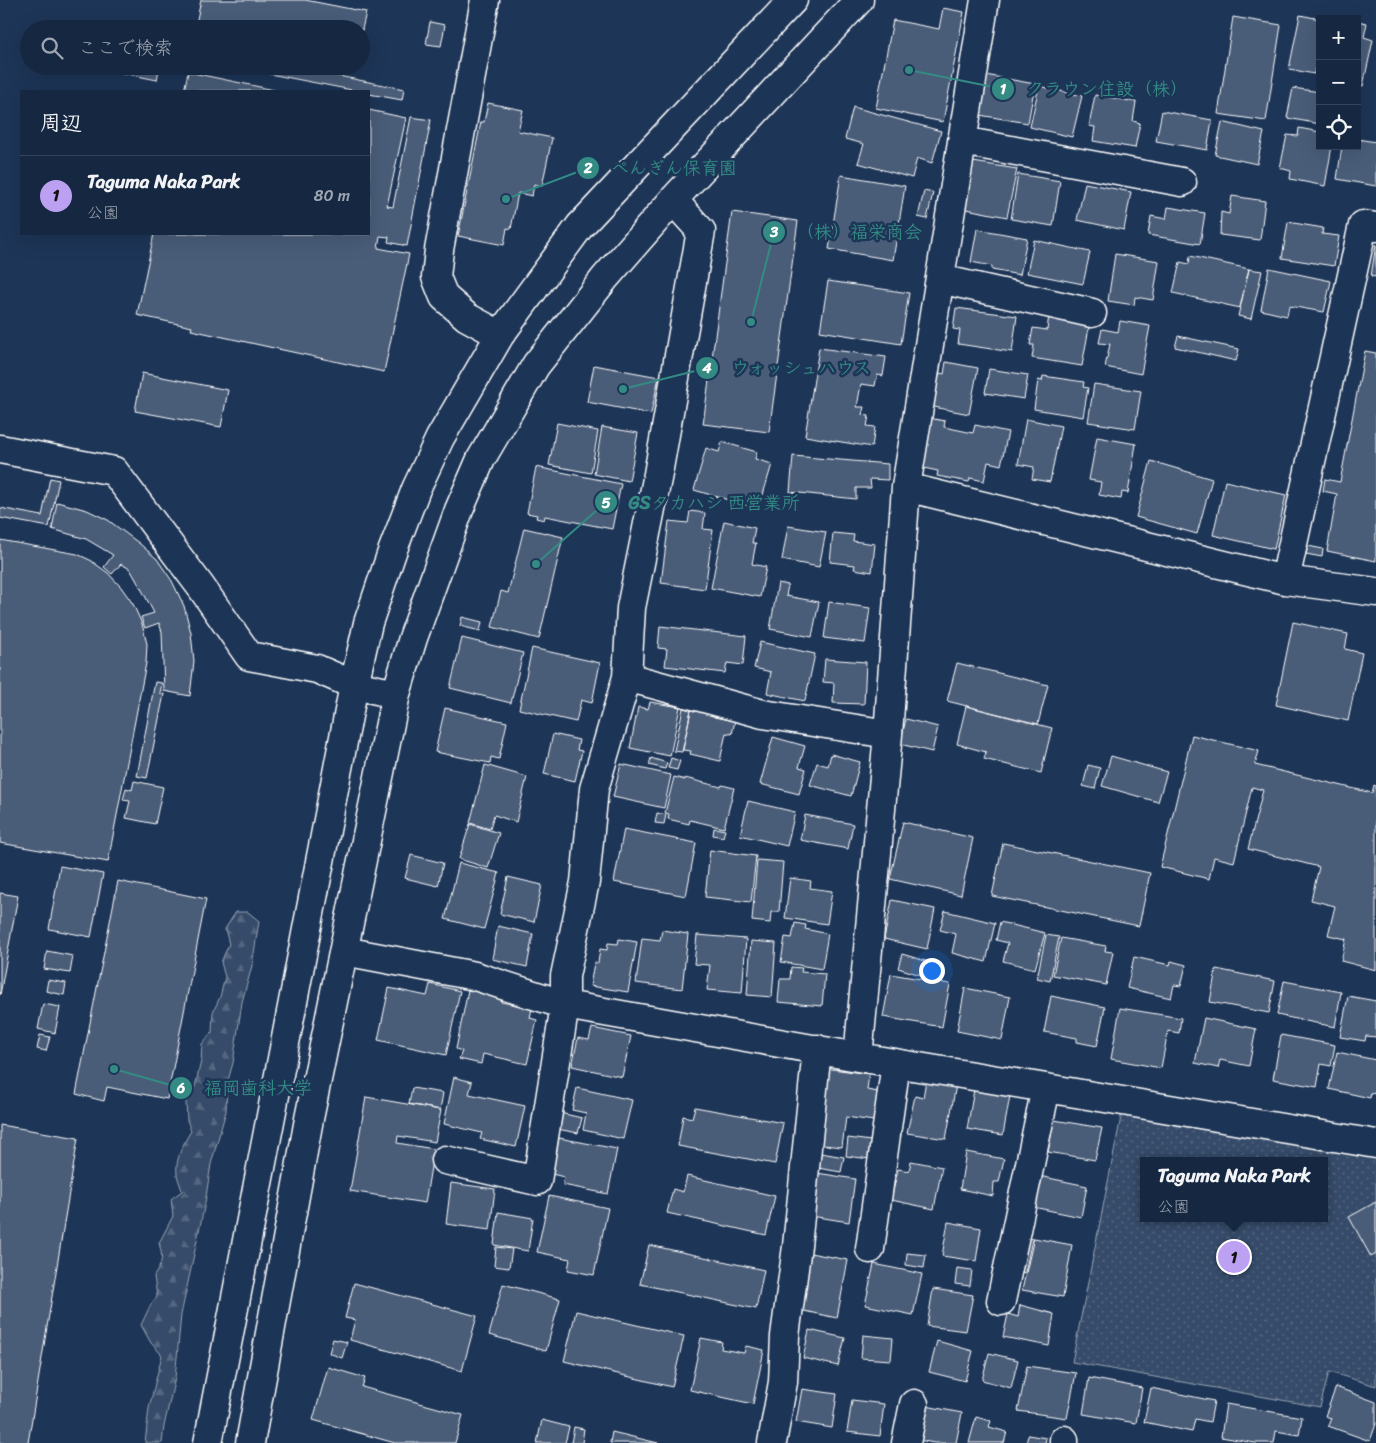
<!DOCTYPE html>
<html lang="ja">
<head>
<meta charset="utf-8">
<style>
	:root { --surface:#162841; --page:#1f3048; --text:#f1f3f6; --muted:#9ea6b1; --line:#35445a; --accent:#bca0f2 }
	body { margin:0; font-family:Sriracha,"Klee One",sans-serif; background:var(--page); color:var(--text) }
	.controls { position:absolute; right:15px; top:15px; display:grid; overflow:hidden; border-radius:0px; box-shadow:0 5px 20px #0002 }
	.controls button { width:45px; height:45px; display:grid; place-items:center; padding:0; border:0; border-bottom:1px solid var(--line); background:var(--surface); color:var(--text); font:25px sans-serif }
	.you { position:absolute; left:931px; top:970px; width:18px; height:18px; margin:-12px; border:4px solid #fff; border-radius:50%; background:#1a73e8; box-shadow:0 0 0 8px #1a73e833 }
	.badge { display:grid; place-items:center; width:32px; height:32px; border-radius:50%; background:var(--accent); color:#111; font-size:16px; font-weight:700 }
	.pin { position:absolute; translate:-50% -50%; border:2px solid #fff; box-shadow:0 1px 5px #0006 }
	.popup { position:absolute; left:1140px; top:1157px; width:188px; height:65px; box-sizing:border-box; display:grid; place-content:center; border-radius:0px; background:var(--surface); filter:drop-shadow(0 1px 4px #0005); font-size:16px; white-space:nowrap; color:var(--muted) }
	.popup b { font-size:19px; color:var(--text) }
	.popup::after { content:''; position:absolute; left:50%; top:100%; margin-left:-10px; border:10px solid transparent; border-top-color:var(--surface) }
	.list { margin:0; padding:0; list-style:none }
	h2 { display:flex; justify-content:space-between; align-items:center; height:65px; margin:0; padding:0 20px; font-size:21px }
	h2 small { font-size:16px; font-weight:400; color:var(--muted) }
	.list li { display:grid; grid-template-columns:32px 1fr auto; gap:15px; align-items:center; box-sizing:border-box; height:80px; padding:0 20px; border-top:1px solid var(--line) }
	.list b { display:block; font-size:19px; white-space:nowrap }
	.list p { margin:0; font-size:16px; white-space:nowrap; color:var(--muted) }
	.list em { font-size:16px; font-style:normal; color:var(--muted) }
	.icon { flex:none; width:28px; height:28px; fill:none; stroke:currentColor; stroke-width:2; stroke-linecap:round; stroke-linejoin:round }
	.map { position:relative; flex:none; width:1376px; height:1443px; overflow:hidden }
	.search { position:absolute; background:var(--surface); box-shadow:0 5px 20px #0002; left:20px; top:20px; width:350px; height:55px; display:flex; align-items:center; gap:12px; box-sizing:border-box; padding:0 18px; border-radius:28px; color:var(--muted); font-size:19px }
	.panel { position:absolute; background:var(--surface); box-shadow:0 5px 20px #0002; left:20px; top:90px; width:350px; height:145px; border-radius:0px }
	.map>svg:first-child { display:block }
	.grass { fill:url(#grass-dots); stroke:#9aa5b4; fill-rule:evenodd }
	.forest { fill:url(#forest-firs); stroke:#9aa5b4 }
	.building { fill:#4a5d79; stroke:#fff }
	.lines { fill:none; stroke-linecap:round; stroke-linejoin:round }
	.minor-casing { stroke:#fff; stroke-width:31 }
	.minor { stroke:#1d3557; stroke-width:28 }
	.leader { fill:none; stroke:#338b84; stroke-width:2 }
	.callout-dot { fill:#338b84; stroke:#1d3557; stroke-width:2 }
	.mark-label { font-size:15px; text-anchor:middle; font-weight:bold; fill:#fff }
	.callout-label { font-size:18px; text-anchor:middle; font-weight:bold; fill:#338b84; stroke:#1d3557; stroke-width:5; stroke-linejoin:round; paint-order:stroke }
</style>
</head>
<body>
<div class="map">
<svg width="1376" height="1443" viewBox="0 0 1376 1443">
	<defs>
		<pattern id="grass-dots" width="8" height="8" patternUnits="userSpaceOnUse" patternTransform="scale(1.25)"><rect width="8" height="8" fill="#364b69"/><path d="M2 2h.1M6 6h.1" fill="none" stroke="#546680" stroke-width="1.8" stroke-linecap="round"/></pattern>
		<pattern id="forest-firs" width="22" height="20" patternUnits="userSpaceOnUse" patternTransform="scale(1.25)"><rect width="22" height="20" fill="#364b69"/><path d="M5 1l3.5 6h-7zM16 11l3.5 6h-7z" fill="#546680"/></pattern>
	</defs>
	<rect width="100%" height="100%" fill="#1d3557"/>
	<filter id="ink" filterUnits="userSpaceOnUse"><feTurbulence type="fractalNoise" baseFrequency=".02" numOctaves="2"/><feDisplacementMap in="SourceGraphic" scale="10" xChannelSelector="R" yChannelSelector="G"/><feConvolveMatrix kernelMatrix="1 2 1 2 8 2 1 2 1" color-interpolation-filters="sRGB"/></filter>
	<g filter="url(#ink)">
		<path class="grass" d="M1122 1112 1376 1151V1386L1329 1372 1320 1407 1072 1362ZM1144 1161H1324V1218H1144Z"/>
		<path class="forest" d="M236 912H248L259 921 252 966 242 1002 233 1063 227 1084 226 1111 211 1164 205 1203 181 1315 175 1378 164 1426 162 1443H145L149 1408 162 1355 151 1343 141 1325 151 1304 157 1297 154 1276C163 1262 163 1258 159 1243L173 1216 171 1199 182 1191C181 1186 178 1180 177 1175 175 1159 183 1144 191 1131L187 1120 186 1102 195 1087 201 1061 202 1044 212 1032 213 1012 220 997 225 977 221 962 229 944 225 929Z"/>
		<path class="building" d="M201 0H305L366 12 361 34V29H219L196 24Z
			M943 8 964 12 943 122 876 108 893 20 939 29Z
			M1300 15 1320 19V69L1315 68 1314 74 1289 69Z
			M1233 17 1281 25 1266 121 1218 114Z
			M1357 21 1367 23 1364 37 1373 40 1363 86 1357 84Z
			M430 22 445 25 441 46 426 44Z
			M88 66H143L159 69 157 80Z
			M229 66H288L404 89 402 100 369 94V91H357Z
			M188 72 279 91H184Z
			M980 74 1035 84 1028 123 973 114Z
			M1039 86 1082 96 1072 137 1030 127Z
			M1293 88 1320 92V124L1287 118Z
			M1095 95 1136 102 1133 121 1140 123 1135 148 1093 141 1095 127 1089 126Z
			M488 103 523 110 518 131 552 138 542 186 534 184 532 196 518 193 511 229 507 228 504 245 458 236 481 122H484Z
			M853 107 941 131 932 163 917 158 912 178 858 163 864 144 845 139Z
			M369 110 406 118 387 206 393 207 411 117 431 120 407 246 388 242 389 237 380 236 378 248 409 254 384 372 191 330 192 327 137 315 154 234H369Z
			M1162 111 1212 120 1207 150 1156 141Z
			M1222 122 1264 132 1257 164 1215 155Z
			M1299 128 1320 132V146H1332L1325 186 1290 179 1291 171 1280 168 1287 135 1298 136Z
			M1357 139 1376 142V186L1337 179 1342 146H1357Z
			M973 162 1017 169 1007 217 956 207Z
			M1018 174 1060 181 1053 226 1011 219Z
			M841 175 905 186 893 260 829 249Z
			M1085 183 1131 192 1124 230 1077 220Z
			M924 191 933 193 927 219 918 217Z
			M1232 196 1265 201 1260 240 1220 235 1221 212 1229 214Z
			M1168 207 1205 213 1200 244 1148 235 1151 216 1166 219Z
			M732 212 798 221 769 432 703 424Z
			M1288 222 1323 228 1322 234 1339 236 1334 266 1282 258Z
			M977 229 1027 238 1020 275 992 270V266L971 262Z
			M1034 240 1090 252 1083 284 1027 273Z
			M1376 244V277L1371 276Z
			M1115 254 1159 261 1153 300 1135 297 1134 305 1108 301Z
			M1190 256 1249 269 1240 308 1173 293 1180 262 1189 264Z
			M1269 268 1331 281 1324 312 1289 306 1287 316 1261 310Z
			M1249 269 1262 271 1251 319 1238 316Z
			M828 281 909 293 901 344 820 331Z
			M956 308 1017 316 1012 352 958 344 960 330 953 329Z
			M1049 315 1090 322 1082 366 1032 358 1034 345H1030L1033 328 1047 330Z
			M1120 321 1150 326 1141 374 1105 367 1110 344 1099 343 1102 329 1118 332Z
			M1178 336 1239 349 1236 361 1175 347Z
			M819 348 886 357 883 376 877 375 875 386 861 384 857 407H864L862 415 869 416 867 426 875 427 872 447 805 436Z
			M1365 351 1376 353V561L1327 551 1337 494 1323 491 1325 479 1340 482Z
			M946 362 978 368 969 414 929 406 935 372 944 374Z
			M594 365 659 377 651 414 587 402Z
			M989 369 1028 375 1024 399 985 393Z
			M142 373 228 390 221 427 135 411Z
			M1043 376 1084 382 1083 387 1088 388 1083 417 1034 409 1038 380 1042 381Z
			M1094 384 1141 391 1135 429 1088 422Z
			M923 417 945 421 944 427 973 433 975 425 1008 432 1001 465 988 462 984 481 970 478 969 482 937 476 938 471 919 467Z
			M1026 419 1061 426 1050 482 1032 479 1034 467 1018 464Z
			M557 423 598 431 591 473 549 465Z
			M602 427 638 433 629 481 594 474Z
			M1097 437 1136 444 1128 493 1122 492 1121 499 1099 495 1101 482 1089 480Z
			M722 442 757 452 755 459 772 464 762 498 752 495 749 506 694 490 706 448 719 452Z
			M793 456 888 464V480L870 479 871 488H856V499L790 492Z
			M1151 461 1212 479 1197 534 1136 517Z
			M536 467 621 484 612 529 545 516 544 520 536 518 537 515 527 513Z
			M50 478 59 480 49 527 0 518V508L42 516Z
			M1225 481 1286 495 1274 549 1213 535Z
			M57 502 87 510 108 520 140 544 157 559 172 581 184 606 191 633 194 661 190 696 164 691 162 632 159 623 145 628 141 617 154 613 143 592 130 569 121 564 112 574 104 567 113 555 86 539 52 529Z
			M690 511 705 513 703 529 713 530 705 589 661 583 669 521 688 523Z
			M724 521 755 528 752 543H756L752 564 766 567 760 597 711 588Z
			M788 526 826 532 819 567 782 560Z
			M524 528 563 537 539 639 492 627 501 591 508 593Z
			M833 533 854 535 853 541 875 544 872 572 854 569 855 565 830 562Z
			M0 540 77 554 90 560 108 573 121 587 133 604 142 624 147 644 146 663 108 862 0 843Z
			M1308 546 1323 549 1322 557 1306 554Z
			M778 583 788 585 786 596 819 602 812 637 770 629Z
			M829 602 870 608 865 643 824 638Z
			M462 617 482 622 480 631 460 626Z
			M1293 622 1348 634 1345 649 1362 653 1348 721 1276 705Z
			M660 626 746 636 743 665 727 663 725 673 665 666 667 649 658 648Z
			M462 638 523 653 511 703 450 688Z
			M760 642 815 654 805 701 767 693 771 672 754 668Z
			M532 648 600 663 592 703 581 700 576 722 519 709Z
			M825 659 866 662 864 704 833 703 834 683 823 682Z
			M957 663 1048 685 1038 724 947 701Z
			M155 682 162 683 160 693 164 694 147 778 137 776Z
			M650 702 680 707 670 756 630 748 638 707 648 709Z
			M966 706 1052 728 1041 773 984 759 986 752 957 744Z
			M445 708 507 722 499 759 491 757 490 763 435 752Z
			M683 708 691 710 682 752 674 751Z
			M691 710 714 715V717L735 721 732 734 726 733 720 761 690 754 691 751 683 750Z
			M906 719 938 727 932 752 900 744Z
			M553 734 579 740 577 750 582 751 575 781 544 774Z
			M1192 735 1259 751 1255 765 1372 793 1374 785 1376 786V970L1341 961 1346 939 1328 935 1335 906 1311 900 1319 867 1248 849 1263 790 1252 787 1234 862 1214 857 1209 879 1160 867Z
			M773 737 805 746 799 767 806 769 799 794 760 784Z
			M831 754 860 762 851 796 810 785 817 763 828 766Z
			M1111 756 1167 772 1158 802 1102 786Z
			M651 758 667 763 665 769 649 765Z
			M671 758 680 761 677 770 668 768Z
			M621 764 671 775 664 808 613 797Z
			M485 765 527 777 516 822 494 815 490 829 470 823Z
			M1088 765 1100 768 1095 789 1083 786Z
			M674 777 685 780V778L721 787 722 785 734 788 724 828 690 820 689 824 668 819 669 814 665 813Z
			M134 781 163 787 155 824 126 818 130 801 123 800 126 788 132 790Z
			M748 801 795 812 787 846 740 835Z
			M657 813 666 815 664 824 655 823Z
			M805 815 853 824 848 849 800 840Z
			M903 822 973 838 961 895 890 879Z
			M470 824 499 833 488 868 459 859Z
			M714 828 725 830 723 837 713 835Z
			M624 829 696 843 686 896 614 882Z
			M1003 843 1150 873 1139 926 992 896Z
			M710 850 756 856 751 902 705 897Z
			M411 855 443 863 438 886 405 878Z
			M757 860 783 862 779 912H771L770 923 752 921Z
			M459 863 499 873 484 929 445 919Z
			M60 866 103 874 91 937 49 929Z
			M508 877 542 885 534 922 500 914Z
			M790 878 811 881 810 888 832 891 827 924 785 918Z
			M118 881 206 899 167 1099 107 1087 104 1101 76 1094Z
			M0 893 18 896 0 995Z
			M892 900 935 909 927 949 884 939Z
			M945 911 995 923 986 962 952 953 956 934 940 930Z
			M1000 922 1045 933 1035 969 1003 961 1008 943 996 940Z
			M795 923 806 925 805 929 828 934 822 969 781 962 785 937 792 938Z
			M498 926 533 934 527 967 492 959Z
			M662 930 688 934 682 989 636 983 642 938 660 940Z
			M697 935 746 939 742 993 707 990 710 965 694 964Z
			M1046 935 1059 937 1050 981 1037 978Z
			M1061 938 1106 946 1105 951 1113 952 1106 985 1053 975Z
			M619 939 637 942 628 992 590 986 594 963H598L600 949 607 950 608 943 618 944Z
			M751 941 776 943 772 997 747 995Z
			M47 951 73 956 70 973 44 969Z
			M902 954 929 962 924 976 898 968Z
			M1134 957 1170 965 1171 961 1186 965 1181 986 1174 985 1171 998 1127 988Z
			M791 967 802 968 801 972 825 974 822 1006 778 1002 780 979H790Z
			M1216 969 1275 981 1269 1013 1210 1002Z
			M891 974 950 984 942 1027 883 1017Z
			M48 980 66 983 64 995 46 991Z
			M1284 981 1341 992 1335 1027 1277 1015Z
			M430 984 460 991 446 1055 378 1040 389 988 427 996Z
			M965 988 1010 997 1002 1040 957 1031Z
			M468 990 502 997 501 1002 532 1008 530 1018 537 1020 527 1064 483 1054 481 1064 459 1059 462 1051 456 1049Z
			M1051 996 1105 1007 1097 1046 1077 1042V1038L1044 1032Z
			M1348 996 1376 1001V1037L1366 1036 1365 1041 1340 1037Z
			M43 1004 60 1007 55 1033 38 1029Z
			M1120 1008 1181 1018 1179 1033 1168 1031 1161 1068 1111 1059Z
			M1204 1018 1256 1029 1249 1066 1220 1060 1218 1068 1195 1063Z
			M592 1028 631 1036 622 1077 572 1066 578 1038 589 1040Z
			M40 1035 50 1037 46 1051 37 1049Z
			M1281 1035 1335 1045 1331 1066 1321 1064 1317 1087 1273 1079Z
			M1337 1052 1376 1060V1094L1371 1093 1370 1098 1329 1089Z
			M825 1068 869 1074 867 1090 878 1092 874 1121 846 1117 842 1147 814 1144Z
			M454 1077 472 1082 469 1094 525 1106 516 1147 480 1139 482 1133 444 1124Z
			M926 1080 956 1085 946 1139 907 1133 915 1096 923 1098Z
			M975 1084 1011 1090 1003 1135 967 1129Z
			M412 1088 443 1093 440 1110 409 1104Z
			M577 1088 632 1100 623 1139 583 1130 586 1113 572 1110Z
			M366 1097 441 1110 435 1142 398 1136 397 1143 434 1149 425 1203 350 1191Z
			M695 1107 783 1123 775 1164 678 1146 683 1116 692 1118Z
			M560 1113 582 1118 578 1133 557 1129Z
			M1054 1120 1102 1128 1095 1160 1048 1152Z
			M0 1125 78 1138 28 1443H0Z
			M559 1138 617 1149 608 1194 563 1185 564 1177 552 1174Z
			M848 1138 871 1141 870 1159 846 1156Z
			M815 1152 844 1157 841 1172 812 1167Z
			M966 1152 1004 1159 999 1182H994L993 1196 960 1189Z
			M911 1161 942 1167 934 1209 891 1200 898 1169 909 1171Z
			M817 1173 855 1179 849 1222 811 1216Z
			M687 1176 775 1196 766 1235 667 1213 673 1189 683 1192Z
			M1039 1176 1087 1186 1081 1217 1033 1207Z
			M451 1183 495 1189 490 1230 446 1224Z
			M549 1196 608 1208 594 1275 568 1270 570 1259 537 1252Z
			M1376 1202V1254L1371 1257 1349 1217Z
			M498 1212 533 1218 528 1251 494 1245Z
			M948 1222 981 1228 976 1261 942 1256Z
			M1024 1237 1032 1239 1025 1273 1016 1271Z
			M1034 1238 1072 1245 1063 1297 1022 1290Z
			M649 1245 764 1270 756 1309 640 1284Z
			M496 1247 512 1249 509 1268 494 1266Z
			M810 1253 848 1260 837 1318 799 1310Z
			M907 1253 926 1255 924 1268 906 1265Z
			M874 1264 922 1274 913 1315 865 1305Z
			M957 1268 972 1270 970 1286 955 1284Z
			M354 1283 477 1316 462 1371 350 1340 355 1320 345 1318Z
			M503 1284 560 1299 546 1351 489 1335Z
			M933 1289 973 1295 966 1331 927 1326Z
			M1020 1305 1054 1314 1049 1346 1003 1337 1008 1314 1018 1317Z
			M576 1311 684 1336 672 1387 564 1361Z
			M809 1330 845 1338 838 1366 803 1358Z
			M863 1335 893 1338 891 1360 861 1358Z
			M701 1338 722 1342 721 1349 744 1353 746 1346 764 1350 753 1404 690 1390Z
			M333 1339 347 1342 342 1358 329 1353Z
			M937 1341 973 1351 965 1381 929 1372Z
			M989 1353 1018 1360 1011 1388 982 1380Z
			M1027 1366 1076 1373 1067 1418 1018 1411Z
			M328 1367 365 1378 362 1387 463 1415 455 1443H395L313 1420Z
			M1089 1378 1142 1388 1136 1423 1083 1414Z
			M1336 1387 1376 1402V1424L1370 1441 1328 1426 1331 1418 1325 1416Z
			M1151 1388 1214 1401 1210 1422 1195 1419 1192 1432 1144 1422Z
			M802 1389 837 1394 832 1428 796 1422Z
			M852 1400 884 1404 880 1436 847 1432Z
			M1226 1404 1302 1417 1299 1435 1276 1431 1274 1443H1255L1221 1437Z
			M926 1406 962 1413 956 1443H934L919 1440Z
			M976 1417 991 1421 989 1427 1007 1432 1004 1443H969Z
			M542 1420 569 1427 565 1443H537Z
			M574 1427 584 1429 582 1443H571Z
			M612 1432 658 1443H610Z
			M1028 1435 1046 1438 1045 1443H1026Z"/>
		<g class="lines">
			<defs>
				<path id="minor" d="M485 0 439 250 436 277 444 297 467 317 500 335
					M962 141 1182 182
					M940 279 1092 313
					M0 449 114 471 201 587 249 656 317 669 354 685 396 694
					M906 487 1285 580 1376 592
					M1285 580 1363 225 1376 227
					M627 677 763 714 888 734
					M344 951 475 976 565 1005 858 1057 1046 1088 1376 1144
					M858 1057 888 734 906 487 985 0
					M445 1160 537 1181 565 1005V976L585 882 594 789 627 677 631 608 658 474 701 231 673 200
					M870 1249 896 1063
					M1001 1301 1046 1088
					M208 1443 354 685 368 623 392 552 416 489 440 438 500 335 580 226 793 0
					M250 1443 309 1119 396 694 413 638 459 510 481 459 536 365 605 278 673 200 859 0
					M772 1443 783 1382 785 1336 797 1246 817 1049
					M906 1443 914 1404
					M1064 1443V1440"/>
			</defs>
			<use href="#minor" class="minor-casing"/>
			<use href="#minor" class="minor"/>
		</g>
	</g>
	<path class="leader" d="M909 70L1003 89M506 199L588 168M751 322L774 232M623 389L707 368M536 564L606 502M114 1069L181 1088"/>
	<g class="callout-dot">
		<circle cx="909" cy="70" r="5"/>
		<circle cx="506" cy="199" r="5"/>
		<circle cx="751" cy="322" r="5"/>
		<circle cx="623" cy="389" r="5"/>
		<circle cx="536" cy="564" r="5"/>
		<circle cx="114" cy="1069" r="5"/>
		<circle cx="1003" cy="89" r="12"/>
		<circle cx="588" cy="168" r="12"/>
		<circle cx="774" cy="232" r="12"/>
		<circle cx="707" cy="368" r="12"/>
		<circle cx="606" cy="502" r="12"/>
		<circle cx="181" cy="1088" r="12"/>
	</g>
	<g class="mark-label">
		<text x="1003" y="94">1</text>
		<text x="588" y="173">2</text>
		<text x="774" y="237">3</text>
		<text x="707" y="373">4</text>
		<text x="606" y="508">5</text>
		<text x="181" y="1093">6</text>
	</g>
	<g class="callout-label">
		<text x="1107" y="95">クラウン住設（株）</text>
		<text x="674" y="174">ぺんぎん保育園</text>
		<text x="859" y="238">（株）福栄商会</text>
		<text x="801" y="374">ウォッシュハウス</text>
		<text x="714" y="509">GSタカハシ 西営業所</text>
		<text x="258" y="1094">福岡歯科大学</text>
	</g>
</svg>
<div class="controls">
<button>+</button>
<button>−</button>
<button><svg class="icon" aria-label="locate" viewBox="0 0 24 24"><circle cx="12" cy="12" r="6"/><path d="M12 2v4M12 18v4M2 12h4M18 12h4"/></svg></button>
</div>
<div class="you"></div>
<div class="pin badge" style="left:1234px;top:1257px">1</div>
<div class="popup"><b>Taguma Naka Park</b>公園</div>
<div class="search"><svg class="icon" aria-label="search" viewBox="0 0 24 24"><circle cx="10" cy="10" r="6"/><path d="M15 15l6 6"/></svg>ここで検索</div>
<section class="panel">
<h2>周辺<small></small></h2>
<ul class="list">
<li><span class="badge">1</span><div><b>Taguma Naka Park</b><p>公園</p></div><em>80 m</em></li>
</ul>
</section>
</div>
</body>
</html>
